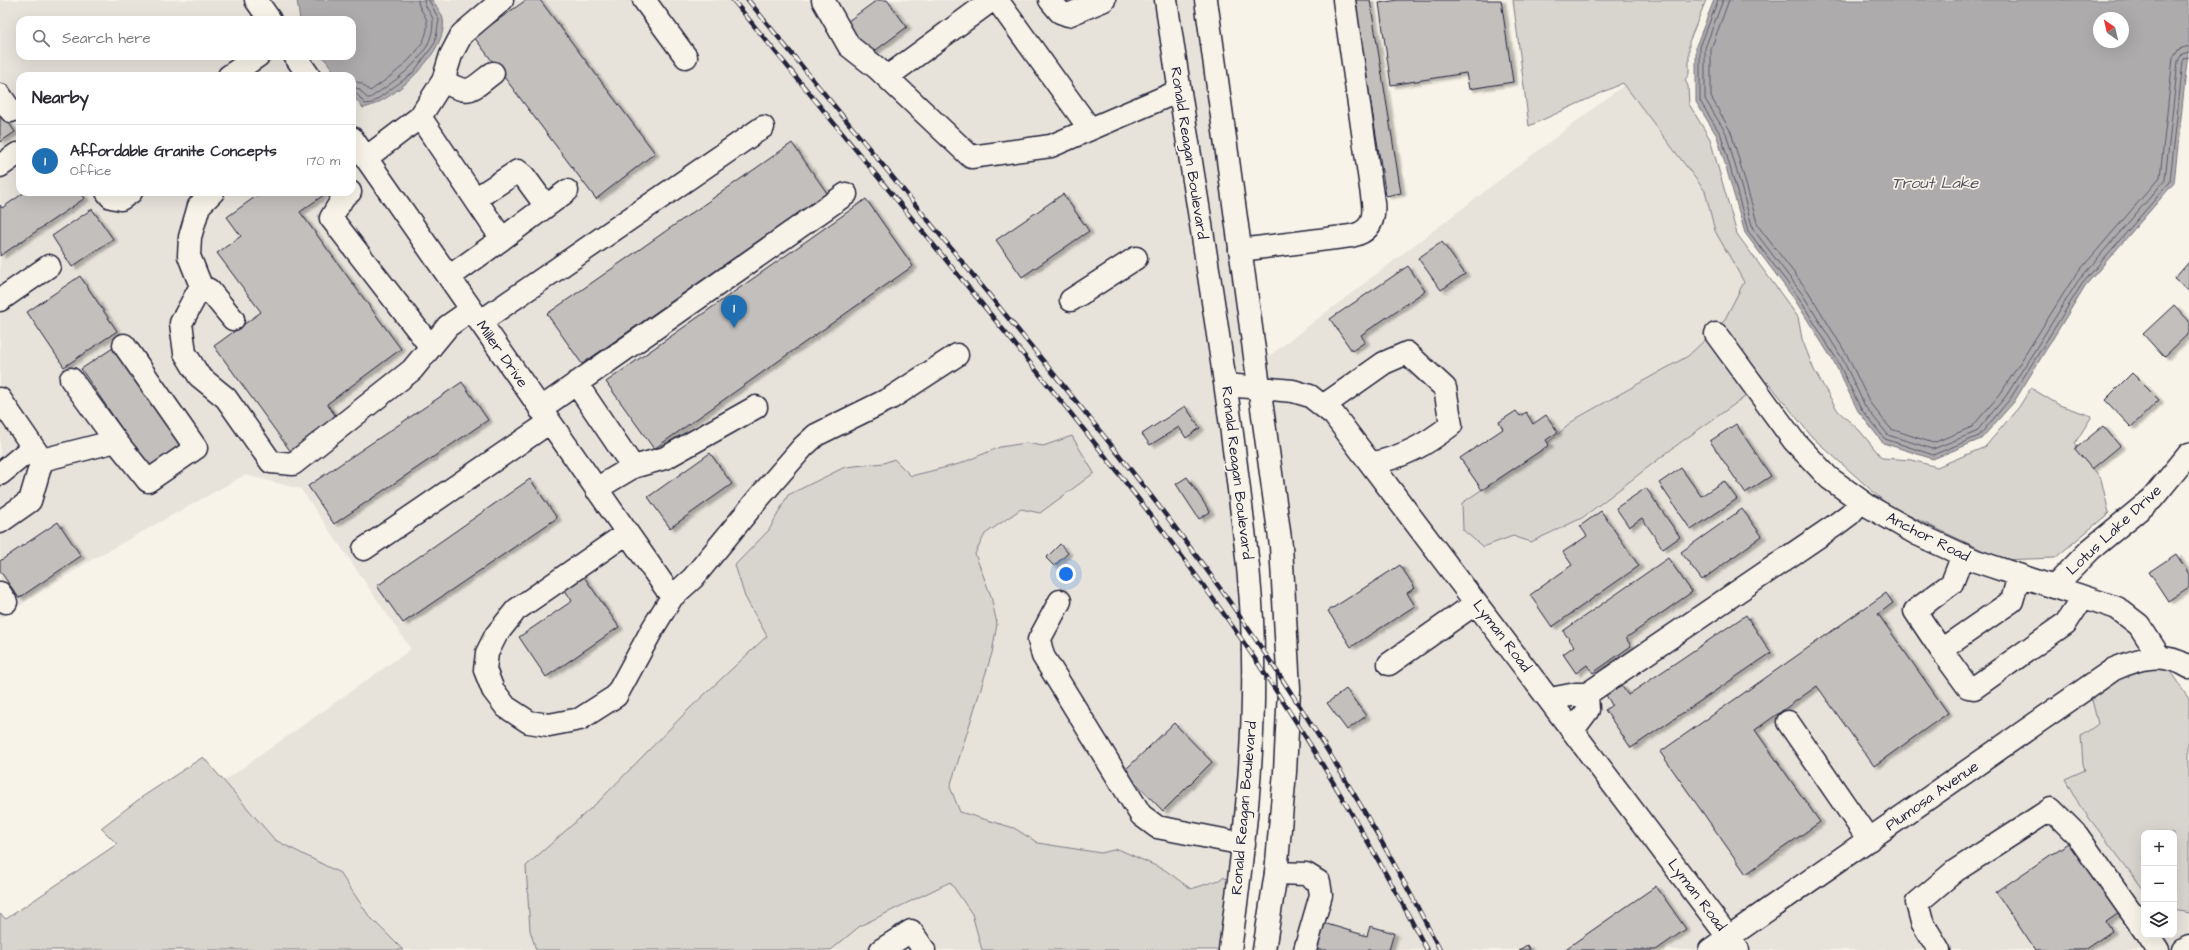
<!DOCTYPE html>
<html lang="en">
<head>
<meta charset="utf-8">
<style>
	:root { --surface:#fff; --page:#f2f2f3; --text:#2b2b33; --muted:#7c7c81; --line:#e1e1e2; --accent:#1f6fb2 }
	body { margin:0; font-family:"Architects Daughter",sans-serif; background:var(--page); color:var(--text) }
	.controls { position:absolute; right:12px; bottom:12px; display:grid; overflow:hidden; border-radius:8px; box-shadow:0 4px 16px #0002 }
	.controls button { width:36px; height:36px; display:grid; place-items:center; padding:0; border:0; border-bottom:1px solid var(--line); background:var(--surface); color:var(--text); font:20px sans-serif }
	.compass { position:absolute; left:2093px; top:12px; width:36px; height:36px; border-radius:50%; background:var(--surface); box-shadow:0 4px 16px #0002; rotate:326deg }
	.you { position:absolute; left:1066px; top:574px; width:14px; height:14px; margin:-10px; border:3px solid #fff; border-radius:50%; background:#1a73e8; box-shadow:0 0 0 6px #1a73e833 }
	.badge { display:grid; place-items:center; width:26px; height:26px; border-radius:50%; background:var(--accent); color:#fff; font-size:13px; font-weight:700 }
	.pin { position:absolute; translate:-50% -33px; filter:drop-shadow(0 1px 2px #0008) }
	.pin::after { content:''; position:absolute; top:21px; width:14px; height:12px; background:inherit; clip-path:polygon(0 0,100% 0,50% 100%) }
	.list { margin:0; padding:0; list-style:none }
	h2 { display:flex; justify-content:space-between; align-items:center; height:52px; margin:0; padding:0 16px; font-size:17px }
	h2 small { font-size:13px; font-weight:400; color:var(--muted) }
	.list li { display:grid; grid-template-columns:26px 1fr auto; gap:12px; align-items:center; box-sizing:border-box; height:72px; padding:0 16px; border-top:1px solid var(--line) }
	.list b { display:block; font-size:15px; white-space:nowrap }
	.list p { margin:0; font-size:13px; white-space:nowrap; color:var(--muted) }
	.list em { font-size:13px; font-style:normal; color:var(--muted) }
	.icon { flex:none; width:22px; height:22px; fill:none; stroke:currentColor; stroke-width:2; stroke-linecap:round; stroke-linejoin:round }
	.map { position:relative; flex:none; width:2189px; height:950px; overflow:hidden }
	.search { position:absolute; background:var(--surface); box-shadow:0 4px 16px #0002; left:16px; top:16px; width:340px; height:44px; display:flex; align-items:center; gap:10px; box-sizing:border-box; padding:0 14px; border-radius:12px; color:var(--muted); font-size:15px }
	.panel { position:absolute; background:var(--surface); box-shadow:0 4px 16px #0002; left:16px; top:72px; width:340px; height:124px; border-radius:12px }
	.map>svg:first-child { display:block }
	.built { fill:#e7e3db }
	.green { fill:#d8d5cf; stroke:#7d7c85 }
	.water { fill:#aeabad; stroke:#76747f; fill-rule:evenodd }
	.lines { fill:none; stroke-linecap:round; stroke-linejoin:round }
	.shore { stroke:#5a5969; stroke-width:1 }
	.building { fill:#c2bfbd; stroke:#22223b; filter:url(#shadow) }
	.minor-casing { stroke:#22223b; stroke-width:25 }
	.major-casing { stroke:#22223b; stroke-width:25 }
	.minor { stroke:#f7f3e8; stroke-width:22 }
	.major { stroke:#f7f3e8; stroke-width:22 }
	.rail-casing { stroke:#22223b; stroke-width:4.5 }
	.rail { stroke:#f7f3e8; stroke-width:3; stroke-dasharray:9; stroke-linecap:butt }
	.labels { text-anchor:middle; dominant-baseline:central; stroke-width:3.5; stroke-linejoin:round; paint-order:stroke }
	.street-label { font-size:15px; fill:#22223b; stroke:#f7f3e8 }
	.water-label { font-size:16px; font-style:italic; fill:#535263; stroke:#f7f3e8 }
</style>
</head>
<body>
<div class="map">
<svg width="2189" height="950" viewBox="0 0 2189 950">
	<defs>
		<filter id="shadow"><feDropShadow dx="4.5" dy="2.5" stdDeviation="1" flood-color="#0004"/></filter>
	</defs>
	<rect width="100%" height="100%" fill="#f7f3e8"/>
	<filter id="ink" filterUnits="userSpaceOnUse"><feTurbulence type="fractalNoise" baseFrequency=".025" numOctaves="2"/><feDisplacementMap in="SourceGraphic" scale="8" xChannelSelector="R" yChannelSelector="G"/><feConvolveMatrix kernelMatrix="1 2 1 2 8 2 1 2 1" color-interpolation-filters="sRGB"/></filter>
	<g filter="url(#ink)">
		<path class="built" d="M0 0H246L260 20H20V56H285L299 76H20V192H352V152L665 573 352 123V76H319L306 56H352V20H281L267 0H1157L1218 385 1241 577 1244 718 1230 881 1219 880 1191 889 1165 870 1118 849 1101 853 1038 843 1014 828 960 812 950 787 992 653 997 624 991 596 975 554 985 534 1021 509 1034 511 1072 436 1043 446 1026 443 1000 447 959 464 911 476 894 459 884 463 845 467 788 495 770 530 735 565 745 597 768 636 689 709 599 801 530 930 536 950H403L369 916 340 873 275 840 224 781 411 649 301 489 245 475 93 559 0 618V414L54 463 0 384Z
			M1175 0H1197L1250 377 1233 376Z
			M1624 85 1705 191 1715 231 1744 282 1724 321 1720 325 1717 321 1704 331 1708 337 1688 356 1577 418 1533 455 1462 503 1483 547 1513 536 1531 542 1582 518 1681 442 1749 394 1823 484 2049 594 2054 599 2057 597 2113 616 2133 631 2142 645 2122 652 1730 925 1341 410 1268 379 1265 359Z
			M1271 397 1307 404 1328 421 1716 935 1694 950H1273L1285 874Z
			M2091 696 2098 725 2085 770 2065 780 2080 806 2144 890V935H2174V910L2189 913V935L2168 950H1749L1741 940Z
			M950 882 972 914 982 950H831L860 926Z"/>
		<path class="green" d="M1513 0H1706L1689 42V74L1685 80 1688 86 1689 104 1710 139 1737 234 1798 317 1802 339 1814 370 1838 411 1860 431 1882 458 1912 460 1937 467 1985 447 2019 407 2031 388 2059 405 2092 416 2075 443 2101 479 2109 513 2055 558 2003 560 1889 506 1812 437 1768 382 1762 385 1720 325 1724 321 1744 282 1715 231 1705 191 1623 83 1529 126Z
			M1708 337 1749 394 1681 442 1582 518 1531 542 1513 536 1483 547 1463 530 1462 503 1533 455 1577 418 1688 356Z
			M1072 436 1094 473 1040 513 1021 509 985 534 975 554 991 596 997 624 992 653 950 787 960 812 1014 828 1038 843 1101 853 1118 849 1165 870 1191 889 1219 880 1223 877 1230 881 1221 950H982L972 914 950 882 860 926 831 950H536L530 930 526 866 599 801 689 709 767 636 745 597 735 565 769 530 788 495 845 467 884 463 894 459 911 476 959 464 1000 447 1026 443 1043 446Z
			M2167 667 2189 699V913L2174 910V833H2144V890L2080 806 2065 779 2085 770 2083 764 2081 736 2098 724 2091 696 2119 677 2140 668Z
			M203 757 275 840 340 873 369 916 403 950H0V914L6 919 117 844 101 828 142 797Z"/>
		<path class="water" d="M297 0H432C435 5 442 13 443 19 449 51 392 103 363 108L352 94V76H338L322 56H352V20H300Z
			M1714 0H2188L2189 43 2174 183 2085 286 2014 402 1981 439 1933 459 1883 443 1858 411 1834 362 1795 300 1745 233 1717 136 1696 102V46ZM2099 18H2123V42H2099Z"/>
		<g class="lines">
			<path class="shore" d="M1718 0 1700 47V101L1721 135 1748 231 1799 298 1837 360 1861 409 1885 439 1933 455 1979 436 2010 399 2082 284 2170 182 2183 61 2185 58 2189 57
				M1723 0 1705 48V99L1726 133 1753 229 1803 295 1842 358 1865 406 1888 435 1933 449 1976 432 2006 396 2078 281 2165 180 2178 61 2182 54 2189 52
				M1729 0 1711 49V97L1731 132 1758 226 1808 291 1847 355 1870 403 1891 429 1933 443 1972 427 2001 393 2074 277 2160 177 2173 58 2179 49 2189 46
				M352 81 361 83 370 91C389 78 431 49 427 22 426 14 418 9 418 0
				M352 87 359 89 367 98H370C396 80 433 57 433 22 434 15 424 8 424 0
				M352 92 356 93 365 104 372 103 413 73 435 43 439 20 429 0"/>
		</g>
		<path class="building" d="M526 0H540L655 153 596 199 474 37Z
			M877 0H887L907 27 868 56 844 24Z
			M1354 0H1370L1401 193 1386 196Z
			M1398 0H1501L1513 82 1469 89 1466 73 1391 85 1379 3Z
			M0 110 15 132 0 142Z
			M792 143 827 193 582 364 547 314Z
			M25 192H80L85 198 0 256V205L2 208Z
			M262 192H324L325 194 300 212 401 349 327 404 340 422 294 456 214 346 261 312 217 253 241 236 227 217Z
			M1063 194 1089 231 1022 277 996 240Z
			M866 199 913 266 654 449 606 382Z
			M92 209 113 239 72 267 52 236Z
			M1442 242 1465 274 1441 290 1418 258Z
			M2189 262V291L2174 279Z
			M1408 266 1425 291 1361 335 1365 342 1352 351 1330 319Z
			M80 276 117 331 64 367 27 312Z
			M2174 305 2189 321V333L2164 357 2143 334Z
			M119 344 187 444 150 470 81 369Z
			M2132 373 2159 400 2131 427 2105 400Z
			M462 382 488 420 334 524 308 486Z
			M1185 406 1200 428 1186 438 1179 427 1150 445 1142 434Z
			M1516 411 1520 416 1526 412 1533 424 1546 415 1558 432 1546 440 1549 445 1482 490 1460 458 1503 429 1499 422Z
			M1736 424 1771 476 1745 493 1710 441Z
			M2103 426 2120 446 2092 469 2075 449Z
			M710 453 732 484 670 528 648 497Z
			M1681 468 1701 496 1724 481 1737 499 1691 530 1659 483Z
			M1187 477 1210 512 1199 519 1176 484Z
			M530 479 557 518 403 623 377 586Z
			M1646 488 1680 537 1663 549 1642 518 1629 527 1616 508Z
			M1742 509 1762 536 1702 580 1681 552Z
			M1601 511 1639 566 1552 627 1530 595 1572 565 1563 552 1587 536 1580 526Z
			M58 522 81 556 19 598 0 571V561Z
			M1060 544 1068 553 1054 566 1046 558Z
			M2176 554 2189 574V587L2168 601 2149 572Z
			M1668 558 1692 592 1626 638 1631 646 1593 673 1587 665 1576 673 1563 654 1574 646 1563 631Z
			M1400 565 1415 588 1407 593 1415 606 1351 647 1328 611Z
			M582 574 619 627 546 677 519 637 572 601 563 587Z
			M1886 593 1893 603 1878 614 1948 713 1874 766 1817 686 1755 730 1820 822 1746 874 1660 752Z
			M1746 615 1771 653 1631 748 1605 710 1612 705 1606 695 1621 685 1628 695Z
			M1346 689 1366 716 1347 730 1327 703Z
			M1174 723 1212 762 1163 811 1124 771Z
			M2071 841 2119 913 2106 922 2112 931 2084 950H2035L1996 892Z
			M1656 886 1686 929 1656 950H1564Z
			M1320 922 1367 936 1370 926 1394 933 1389 950H1391H1318L1312 948Z
			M1527 945 1530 950H1519Z"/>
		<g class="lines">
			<defs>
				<path id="minor" d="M256 0 270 20
					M644 0 686 57
					M823 0 849 46 877 68 971 157 1051 146 1179 91
					M997 0 1090 129
					M1050 0 1060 12 1068 15 1104 0
					M295 56 309 76
					M229 76 258 56
					M887 77 992 0
					M443 81C471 96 469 91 493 73
					M0 95 11 111
					M420 117 443 81 451 55 462 34 502 0
					M352 138 672 597 653 628 616 696 580 719 549 725 529 722 506 707 493 690 485 670 487 653 496 635 516 610 627 533
					M366 158 420 117 502 239 449 277
					M0 166 17 154
					M107 192 111 197 121 199 131 192
					M213 192 199 206 190 237 189 256 201 286 181 323 185 353 199 376 226 398 271 462 293 464 412 370 448 326 471 310
					M350 192 344 196 331 218 431 347
					M475 199 518 171 524 176 546 206
					M502 239 567 191
					M1240 250 1351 236C1370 232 1375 221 1373 202L1344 0
					M201 286 209 290 233 319
					M0 300 49 266
					M1071 300 1136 258
					M480 322 763 127
					M1716 334 1794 441 1829 478 1868 506 1917 534 1976 561 2117 608 2139 625 2159 656
					M71 379 116 441
					M576 383 633 467 596 489
					M1226 385 1293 391 1310 396 1334 415 1738 950
					M0 399 42 460
					M1323 406 1384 363 1407 353 1445 388 1451 425C1424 446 1405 456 1371 464
					M540 409 846 194
					M42 460 116 441 148 481 196 448 124 345
					M633 467 665 458 756 407
					M0 474 33 447
					M0 522 30 501 42 460
					M364 549 550 422
					M2019 575 2012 601 1941 650 1968 687 1974 688 2066 623 2083 597
					M2054 587 2091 549 2152 499 2189 454
					M0 593 6 602
					M672 597 693 578 757 500 803 447 816 435 891 398 957 355
					M1060 601 1039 640 1043 656 1141 815 1157 827 1244 844
					M1941 650 1915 611 1952 583 1963 555
					M1389 664 1476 603
					M1550 699 1576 694H1587L1834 526 1850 514 1861 501
					M1788 722 1869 840
					M1573 730 1588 710 1587 694
					M1276 873 1306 874 1319 882 1321 895 1305 950
					M2148 935 2158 950
					M881 950 911 931 924 950
					M1710 950 2114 669C2140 658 2163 651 2189 667
					M1939 950 1922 922 1917 903 1955 871 2051 809 2077 835 2144 930
					M2184 950 2189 947"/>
				<path id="major" d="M1166 0C1188 152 1216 304 1235 457 1243 524 1253 590 1253 658 1255 756 1243 853 1230 950
					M1206 0 1281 546 1289 689 1285 772 1276 873 1264 950"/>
			</defs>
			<use href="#minor" class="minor-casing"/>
			<use href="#major" class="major-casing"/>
			<use href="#minor" class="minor"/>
			<use href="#major" class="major"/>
			<defs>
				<path id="rail" d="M733 0C813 98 893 196 973 293 1055 393 1136 492 1211 596 1292 708 1363 828 1427 950
					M748 0C830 101 913 202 995 302 1073 397 1151 492 1222 591 1303 705 1376 825 1440 950"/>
			</defs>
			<use href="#rail" class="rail-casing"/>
			<use href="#rail" class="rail"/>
		</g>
	</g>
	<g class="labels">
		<g class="street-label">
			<text transform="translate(1189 153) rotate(81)">Ronald Reagan Boulevard</text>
			<text transform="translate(502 354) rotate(55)">Miller Drive</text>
			<text transform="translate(1237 473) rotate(83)">Ronald Reagan Boulevard</text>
			<text transform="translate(2114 530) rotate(-43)">Lotus Lake Drive</text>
			<text transform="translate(1928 537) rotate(27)">Anchor Road</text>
			<text transform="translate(1502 636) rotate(53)">Lyman Road</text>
			<text transform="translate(1932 796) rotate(-35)">Plumosa Avenue</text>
			<text transform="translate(1244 808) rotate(-85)">Ronald Reagan Boulevard</text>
			<text transform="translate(1697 895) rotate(53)">Lyman Road</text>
		</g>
		<g class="water-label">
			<text x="1935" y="183">Trout Lake</text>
		</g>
	</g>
</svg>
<div class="controls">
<button>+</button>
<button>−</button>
<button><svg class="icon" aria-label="layers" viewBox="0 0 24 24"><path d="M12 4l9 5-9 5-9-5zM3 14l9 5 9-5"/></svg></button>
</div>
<svg class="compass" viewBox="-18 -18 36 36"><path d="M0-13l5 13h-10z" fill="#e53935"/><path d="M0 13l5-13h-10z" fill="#7c7c81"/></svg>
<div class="you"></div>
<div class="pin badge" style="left:734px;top:328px">1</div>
<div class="search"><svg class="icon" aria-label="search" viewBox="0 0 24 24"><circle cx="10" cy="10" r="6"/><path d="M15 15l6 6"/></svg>Search here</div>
<section class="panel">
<h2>Nearby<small></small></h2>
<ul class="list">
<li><span class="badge">1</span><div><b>Affordable Granite Concepts</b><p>Office</p></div><em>170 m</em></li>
</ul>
</section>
</div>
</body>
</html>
